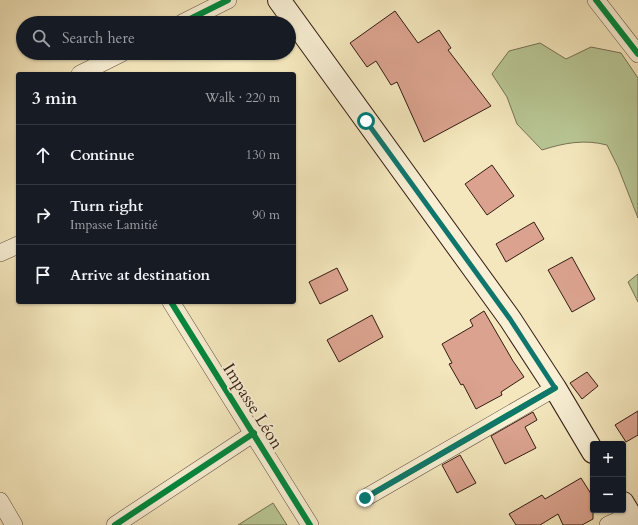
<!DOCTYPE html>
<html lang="en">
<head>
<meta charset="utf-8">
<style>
	:root { --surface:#171b24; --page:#20242c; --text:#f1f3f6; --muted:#9ea1a6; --line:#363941 }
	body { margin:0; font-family:Cardo,serif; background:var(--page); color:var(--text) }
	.controls { position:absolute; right:12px; bottom:12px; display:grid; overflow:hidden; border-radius:4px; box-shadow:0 1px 3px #0004 }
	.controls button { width:36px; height:36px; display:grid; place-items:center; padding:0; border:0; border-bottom:1px solid var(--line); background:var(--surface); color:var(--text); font:20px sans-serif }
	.stop { position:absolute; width:12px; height:12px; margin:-9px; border:3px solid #0f766e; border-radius:50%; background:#fff }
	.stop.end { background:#0f766e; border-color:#fff; box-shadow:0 1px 4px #0008 }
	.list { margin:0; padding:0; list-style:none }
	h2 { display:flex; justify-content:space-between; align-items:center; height:52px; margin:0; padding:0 16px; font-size:17px }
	h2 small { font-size:13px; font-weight:400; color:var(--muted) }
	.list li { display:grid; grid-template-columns:26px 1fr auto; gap:12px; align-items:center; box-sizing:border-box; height:60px; padding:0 16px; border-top:1px solid var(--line) }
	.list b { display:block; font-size:15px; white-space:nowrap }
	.list p { margin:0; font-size:13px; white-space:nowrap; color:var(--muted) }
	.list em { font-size:13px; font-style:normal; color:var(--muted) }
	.icon { flex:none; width:22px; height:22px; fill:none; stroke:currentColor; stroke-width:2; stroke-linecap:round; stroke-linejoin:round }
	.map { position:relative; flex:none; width:638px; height:525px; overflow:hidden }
	.search { position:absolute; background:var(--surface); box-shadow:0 1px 3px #0004; left:16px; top:16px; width:280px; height:44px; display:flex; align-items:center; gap:10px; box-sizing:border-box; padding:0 14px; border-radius:22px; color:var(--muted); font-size:15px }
	.panel { position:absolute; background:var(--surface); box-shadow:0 1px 3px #0004; left:16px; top:72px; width:280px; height:232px; border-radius:4px }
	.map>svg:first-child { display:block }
	.green { fill:#b8c694; stroke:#767154 }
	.building { fill:#dba38f; stroke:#331c13 }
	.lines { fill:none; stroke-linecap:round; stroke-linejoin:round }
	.street-casing { stroke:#634f3e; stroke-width:18 }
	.secondary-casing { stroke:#331c13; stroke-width:24 }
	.street { stroke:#f8efd4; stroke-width:17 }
	.secondary { stroke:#f8efd4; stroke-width:22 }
	.cycleway-casing { stroke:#f8efd4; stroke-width:8 }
	.cycleway { stroke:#00873e; stroke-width:6 }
	.route { stroke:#0f766e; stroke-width:5 }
	.labels { text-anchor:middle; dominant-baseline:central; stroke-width:4; stroke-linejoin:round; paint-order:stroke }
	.street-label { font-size:17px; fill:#331c13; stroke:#f8efd4 }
</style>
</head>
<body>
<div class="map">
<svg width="638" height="525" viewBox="0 0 638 525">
	<rect width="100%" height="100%" fill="#f4e7bd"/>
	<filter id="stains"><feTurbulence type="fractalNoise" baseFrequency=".005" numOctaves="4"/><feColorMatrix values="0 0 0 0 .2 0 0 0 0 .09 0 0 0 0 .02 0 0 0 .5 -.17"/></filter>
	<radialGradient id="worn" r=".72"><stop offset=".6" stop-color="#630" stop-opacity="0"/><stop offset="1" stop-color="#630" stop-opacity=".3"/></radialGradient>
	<path class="green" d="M540 43 566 59 591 47 621 53 638 78V218L618 167 607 145C584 139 564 143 542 150L517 124 507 97 492 74 509 51Z
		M638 274V302L628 282Z
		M273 503 287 525H238Z"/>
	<path class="building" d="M395 11 418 43 439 30 451 48 448 50 491 106 424 142 397 82 391 85 376 61 367 67 350 43Z
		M492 165 514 196 487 215 465 184Z
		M534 222 544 239 506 262 496 244Z
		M572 257 595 299 572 312 548 270Z
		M337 268 348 290 320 304 309 282Z
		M484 311 513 361 524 377 501 392 502 395 476 409 463 384 461 385 449 364 452 363 442 344 473 326 470 320Z
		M372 315 383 337 339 362 327 340Z
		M587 372 598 386 582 399 570 383Z
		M638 411V435L626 442 615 425Z
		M533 412 537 420 525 427 536 448 505 464 491 436Z
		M460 455 476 483 457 493 442 465Z
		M581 478 593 497V519L582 525H563L558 514 540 525H516L509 514 542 495 545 499Z"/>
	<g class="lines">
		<defs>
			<path id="street" d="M596 0 638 54
				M182 23 228 0
				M80 74 122 53
				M0 253 18 245
				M171 302 310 525
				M365 498 555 388
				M0 501 14 525
				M115 525 254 433
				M608 525 630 515"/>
			<path id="secondary" d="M279 0 510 319 555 388 593 452
				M623 503 636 525"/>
		</defs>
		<use href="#street" class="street-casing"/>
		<use href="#secondary" class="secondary-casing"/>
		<use href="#street" class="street"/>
		<use href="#secondary" class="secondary"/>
		<defs>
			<path id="cycleway" d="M596 0 638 54
				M182 23 228 0
				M171 302 310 525
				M365 498 555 388
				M115 525 254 433"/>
		</defs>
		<use href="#cycleway" class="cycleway-casing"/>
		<use href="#cycleway" class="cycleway"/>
	</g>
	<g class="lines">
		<path class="route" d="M365 498 555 388 510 319 366 121"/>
	</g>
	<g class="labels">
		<g class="street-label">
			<text transform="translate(253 406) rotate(58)">Impasse Léon</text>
		</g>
	</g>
	<rect width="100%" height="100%" filter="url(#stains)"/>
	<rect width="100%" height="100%" fill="url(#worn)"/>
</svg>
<div class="controls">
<button>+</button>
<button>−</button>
</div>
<div class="stop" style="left:366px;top:121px"></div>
<div class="stop end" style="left:365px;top:498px"></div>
<div class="search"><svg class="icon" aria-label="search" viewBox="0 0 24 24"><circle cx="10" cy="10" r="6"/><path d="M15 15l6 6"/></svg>Search here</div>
<section class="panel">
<h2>3 min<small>Walk · 220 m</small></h2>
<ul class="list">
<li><svg class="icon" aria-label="ahead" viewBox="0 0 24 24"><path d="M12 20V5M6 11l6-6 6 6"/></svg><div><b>Continue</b></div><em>130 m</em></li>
<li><svg class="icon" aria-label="right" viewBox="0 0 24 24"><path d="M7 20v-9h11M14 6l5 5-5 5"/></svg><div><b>Turn right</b><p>Impasse Lamitié</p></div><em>90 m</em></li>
<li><svg class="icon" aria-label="arrive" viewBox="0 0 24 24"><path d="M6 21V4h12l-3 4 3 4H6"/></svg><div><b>Arrive at destination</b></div></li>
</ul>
</section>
</div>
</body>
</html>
